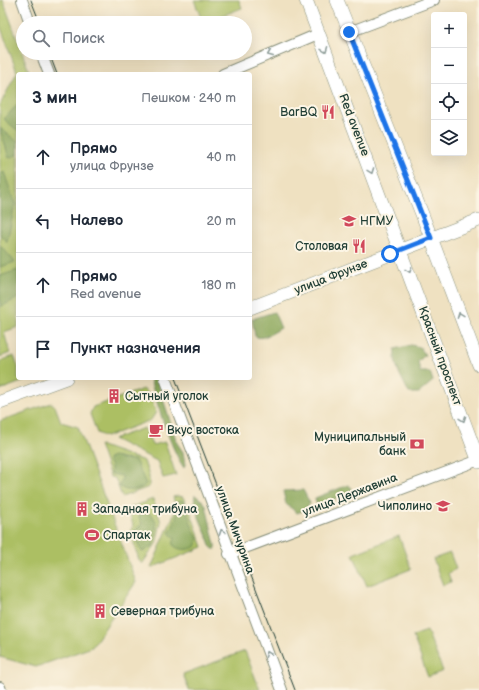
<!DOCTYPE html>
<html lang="ru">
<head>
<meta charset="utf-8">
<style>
	:root { --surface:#fff; --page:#f2f2f3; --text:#1f2937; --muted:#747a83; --line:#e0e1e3 }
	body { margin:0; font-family:"Balsamiq Sans",sans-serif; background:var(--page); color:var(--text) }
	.controls { position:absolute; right:12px; top:12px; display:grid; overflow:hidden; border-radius:4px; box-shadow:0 4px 16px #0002 }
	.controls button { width:36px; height:36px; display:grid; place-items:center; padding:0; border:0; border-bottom:1px solid var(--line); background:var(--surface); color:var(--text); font:20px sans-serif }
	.stop { position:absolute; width:12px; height:12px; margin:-9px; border:3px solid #1a73e8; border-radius:50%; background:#fff }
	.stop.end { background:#1a73e8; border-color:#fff; box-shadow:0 1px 4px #0008 }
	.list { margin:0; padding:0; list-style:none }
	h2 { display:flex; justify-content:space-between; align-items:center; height:52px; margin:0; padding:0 16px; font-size:17px }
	h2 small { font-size:13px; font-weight:400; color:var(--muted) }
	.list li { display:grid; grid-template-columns:26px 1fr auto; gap:12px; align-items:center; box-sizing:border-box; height:64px; padding:0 16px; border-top:1px solid var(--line) }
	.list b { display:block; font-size:15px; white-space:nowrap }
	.list p { margin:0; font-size:13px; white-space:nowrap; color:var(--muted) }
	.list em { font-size:13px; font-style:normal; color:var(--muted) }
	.icon { flex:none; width:22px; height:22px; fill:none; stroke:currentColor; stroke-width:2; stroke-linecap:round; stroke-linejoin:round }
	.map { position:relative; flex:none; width:479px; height:690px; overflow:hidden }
	.search { position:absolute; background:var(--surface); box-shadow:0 4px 16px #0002; left:16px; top:16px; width:236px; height:44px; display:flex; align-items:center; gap:10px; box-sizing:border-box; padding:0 14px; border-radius:22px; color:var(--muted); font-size:15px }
	.panel { position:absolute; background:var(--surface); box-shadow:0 4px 16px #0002; left:16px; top:72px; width:236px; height:308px; border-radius:4px }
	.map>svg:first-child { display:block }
	.green { fill:#acbf63; stroke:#667e4c }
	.forest { fill:#89a659; stroke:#547246 }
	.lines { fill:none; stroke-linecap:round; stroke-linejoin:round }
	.minor-casing { stroke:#878f7a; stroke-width:12 }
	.major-casing { stroke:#878f7a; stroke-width:14 }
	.minor { stroke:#fff; stroke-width:10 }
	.major { stroke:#fff; stroke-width:13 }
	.tram { stroke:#1f3d34; stroke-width:1 }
	.oneway { stroke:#8f9e9a }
	.route { stroke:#1a73e8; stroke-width:5 }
	.labels { text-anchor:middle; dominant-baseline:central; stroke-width:4; stroke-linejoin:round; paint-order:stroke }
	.poi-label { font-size:12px; fill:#1f3d34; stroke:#fcf5e5; text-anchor:start }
	.street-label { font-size:12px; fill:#1f3d34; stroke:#fcf5e5 }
</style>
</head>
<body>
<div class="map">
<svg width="479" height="690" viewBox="0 0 479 690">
	<rect width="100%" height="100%" fill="#fcf5e5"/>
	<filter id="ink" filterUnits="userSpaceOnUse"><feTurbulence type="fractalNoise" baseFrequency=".025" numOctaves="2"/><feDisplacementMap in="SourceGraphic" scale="8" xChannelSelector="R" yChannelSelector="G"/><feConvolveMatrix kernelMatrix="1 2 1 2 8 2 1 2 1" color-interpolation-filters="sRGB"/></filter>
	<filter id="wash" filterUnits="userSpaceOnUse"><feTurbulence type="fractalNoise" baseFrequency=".012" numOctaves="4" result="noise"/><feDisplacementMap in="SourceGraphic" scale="16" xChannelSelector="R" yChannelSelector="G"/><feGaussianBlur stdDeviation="0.9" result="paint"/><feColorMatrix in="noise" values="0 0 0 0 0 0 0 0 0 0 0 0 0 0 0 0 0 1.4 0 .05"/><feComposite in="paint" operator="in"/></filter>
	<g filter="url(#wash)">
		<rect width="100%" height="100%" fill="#efe1c1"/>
		<path class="green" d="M0 0H3L30 74H18V327L4 332 10 353 0 357V105L17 72 0 25Z
			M194 0H239L242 8 203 23Z
			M14 356 18 367V378H32L0 390V361Z
			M143 389 149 394 156 412 151 420 106 437 97 433 90 414 93 407Z
			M51 403 55 406 61 422 78 427 136 582 92 647 36 667 0 657V421Z
			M144 428 152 445 165 442 176 475 163 478 157 461 113 439Z
			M99 445 144 461 149 476V487L122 497 115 478 110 477Z
			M178 496 183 497 192 516 203 547 151 568 174 514 176 508 173 497Z
			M153 499 161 522 156 544 142 564 139 560 130 531 133 526 129 508Z
			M399 536 411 569 367 586 353 554Z
			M450 553 456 569 448 573 451 582 443 585 433 559Z
			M427 631 443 671 428 677 413 636Z
			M245 651 260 690H189L183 674Z"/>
		<path class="forest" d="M18 104V131L4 119Z
			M0 128 18 142V154L9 158Z
			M4 172 15 204 7 242 0 234V174Z
			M0 245 15 262 0 267Z
			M18 270V298L0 307V276Z
			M274 312 281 328C274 332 262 341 255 336L252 319Z
			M411 345 420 347 425 355 418 362 420 372H430L433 381 419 393H409C402 378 393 366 395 349Z
			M150 378H155L158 383 177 443 183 452 185 464 184 468C172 452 155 399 150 378Z
			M114 456 121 459 135 460 146 484C140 491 126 493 119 486L122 480V476L111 474V467L108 460 110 457Z
			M348 485 352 488 350 493 319 505 316 503 315 498Z
			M303 490 310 503 305 510 297 513 286 504 283 491Z
			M195 495 204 502 206 506 216 549H213L210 546C208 534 191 506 195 495Z
			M181 500 184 502 194 532 198 538 197 545C191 551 179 551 173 545L175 538 169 533C175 525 175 517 179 509L177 501Z
			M149 513C161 520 155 535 153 546L143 552 140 549 134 531 142 524 139 517 141 514Z"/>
	</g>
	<g filter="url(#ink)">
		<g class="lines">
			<defs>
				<path id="minor" d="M22 0 30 23
					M349 32 434 0
					M41 53 49 74
					M223 74 318 34
					M165 378 282 690
					M229 554 479 460
					M0 687 1 690"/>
				<path id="major" d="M306 0 479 462
					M337 0 422 214 479 365
					M250 308 479 220
					M0 402 66 378"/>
			</defs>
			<use href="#minor" class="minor-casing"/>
			<use href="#major" class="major-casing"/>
			<use href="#minor" class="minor"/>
			<use href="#major" class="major"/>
			<path class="tram" d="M31 0 40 23
				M49 53 57 74
				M175 378 295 690"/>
		</g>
		<defs><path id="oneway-chevron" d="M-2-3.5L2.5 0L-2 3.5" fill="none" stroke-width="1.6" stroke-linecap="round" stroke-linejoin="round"/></defs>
		<g class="oneway">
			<use href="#oneway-chevron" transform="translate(325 50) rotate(69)"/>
			<use href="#oneway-chevron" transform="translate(270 54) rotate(157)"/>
			<use href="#oneway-chevron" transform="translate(371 171) rotate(70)"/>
			<use href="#oneway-chevron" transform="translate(409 270) rotate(70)"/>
			<use href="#oneway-chevron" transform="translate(460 315) rotate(-111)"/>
			<use href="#oneway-chevron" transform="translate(463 419) rotate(70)"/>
			<use href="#oneway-chevron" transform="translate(222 532) rotate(-110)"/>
			<use href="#oneway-chevron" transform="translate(268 654) rotate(-111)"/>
		</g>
	</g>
	<g class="lines" filter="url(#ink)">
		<path class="route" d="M349 32 431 238 390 254"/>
	</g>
	<defs>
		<symbol id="restaurant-bare" viewBox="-9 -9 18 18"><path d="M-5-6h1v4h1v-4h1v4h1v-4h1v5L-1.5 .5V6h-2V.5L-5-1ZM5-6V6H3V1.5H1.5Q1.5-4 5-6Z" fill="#d1495b" stroke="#fcf5e5" stroke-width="2.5" paint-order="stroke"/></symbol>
		<symbol id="university-bare" viewBox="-9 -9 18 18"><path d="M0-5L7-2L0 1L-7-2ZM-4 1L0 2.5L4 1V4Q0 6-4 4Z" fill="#d1495b" stroke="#fcf5e5" stroke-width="2.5" paint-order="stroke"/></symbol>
		<symbol id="building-bare" viewBox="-9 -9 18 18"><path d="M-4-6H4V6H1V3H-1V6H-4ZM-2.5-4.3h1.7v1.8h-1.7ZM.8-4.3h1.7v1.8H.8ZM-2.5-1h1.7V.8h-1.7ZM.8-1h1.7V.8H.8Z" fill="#d1495b" stroke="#fcf5e5" stroke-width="2.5" paint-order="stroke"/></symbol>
		<symbol id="cafe-bare" viewBox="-9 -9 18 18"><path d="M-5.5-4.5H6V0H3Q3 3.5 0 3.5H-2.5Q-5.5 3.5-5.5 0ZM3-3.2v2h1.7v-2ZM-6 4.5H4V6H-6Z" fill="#d1495b" stroke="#fcf5e5" stroke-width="2.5" paint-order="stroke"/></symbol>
		<symbol id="bank-bare" viewBox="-9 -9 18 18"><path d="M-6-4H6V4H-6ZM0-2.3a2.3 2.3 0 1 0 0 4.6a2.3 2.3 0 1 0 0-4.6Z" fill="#d1495b" stroke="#fcf5e5" stroke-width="2.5" paint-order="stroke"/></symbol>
		<symbol id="school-bare" viewBox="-9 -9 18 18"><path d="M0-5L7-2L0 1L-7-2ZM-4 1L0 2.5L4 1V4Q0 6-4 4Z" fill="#d1495b" stroke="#fcf5e5" stroke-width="2.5" paint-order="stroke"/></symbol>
		<symbol id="stadium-bare" viewBox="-9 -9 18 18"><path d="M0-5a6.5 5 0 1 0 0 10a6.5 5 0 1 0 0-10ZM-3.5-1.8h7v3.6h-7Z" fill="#d1495b" stroke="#fcf5e5" stroke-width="2.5" paint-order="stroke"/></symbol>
	</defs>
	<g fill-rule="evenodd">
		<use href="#restaurant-bare" x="318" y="102" width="20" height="20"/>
		<use href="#university-bare" x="339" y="211" width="20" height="20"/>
		<use href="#restaurant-bare" x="349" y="236" width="20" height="20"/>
		<use href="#building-bare" x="104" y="386" width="20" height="20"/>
		<use href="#cafe-bare" x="146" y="420" width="20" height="20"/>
		<use href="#bank-bare" x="407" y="434" width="20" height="20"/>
		<use href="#school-bare" x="433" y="496" width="20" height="20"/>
		<use href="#building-bare" x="72" y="499" width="20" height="20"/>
		<use href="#stadium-bare" x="82" y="525" width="20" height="20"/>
		<use href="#building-bare" x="90" y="601" width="20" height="20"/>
	</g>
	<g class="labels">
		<g class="poi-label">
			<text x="317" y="112" text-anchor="end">BarBQ</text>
			<text x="360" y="221">НГМУ</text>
			<text x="348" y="246" text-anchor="end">Столовая</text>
			<text x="125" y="396">Сытный уголок</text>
			<text x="167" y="430">Вкус востока</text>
			<text x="406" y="437" text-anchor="end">Муниципальный<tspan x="406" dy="14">банк</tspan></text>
			<text x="432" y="506" text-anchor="end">Чиполино</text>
			<text x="93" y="509">Западная трибуна</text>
			<text x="103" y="535">Спартак</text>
			<text x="111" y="611">Северная трибуна</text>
		</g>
		<g class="street-label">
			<text transform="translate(354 125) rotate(69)">Red avenue</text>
			<text transform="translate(331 277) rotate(-21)">улица Фрунзе</text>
			<text transform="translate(440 356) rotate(70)">Красный проспект</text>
			<text transform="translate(350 495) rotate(-21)">улица Державина</text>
			<text transform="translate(235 530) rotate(70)">улица Мичурина</text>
		</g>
	</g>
</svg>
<div class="controls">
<button>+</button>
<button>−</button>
<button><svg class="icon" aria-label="locate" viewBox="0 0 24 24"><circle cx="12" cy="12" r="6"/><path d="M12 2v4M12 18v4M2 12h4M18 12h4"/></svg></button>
<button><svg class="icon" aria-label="layers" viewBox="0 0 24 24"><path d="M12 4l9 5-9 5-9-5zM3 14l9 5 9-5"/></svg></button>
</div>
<div class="stop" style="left:390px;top:254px"></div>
<div class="stop end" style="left:349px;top:32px"></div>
<div class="search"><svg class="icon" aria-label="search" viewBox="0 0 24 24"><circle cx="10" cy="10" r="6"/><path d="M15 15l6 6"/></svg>Поиск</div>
<section class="panel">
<h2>3 мин<small>Пешком · 240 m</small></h2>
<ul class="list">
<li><svg class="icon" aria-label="ahead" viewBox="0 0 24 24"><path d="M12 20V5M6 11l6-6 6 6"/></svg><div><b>Прямо</b><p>улица Фрунзе</p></div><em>40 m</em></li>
<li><svg class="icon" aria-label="left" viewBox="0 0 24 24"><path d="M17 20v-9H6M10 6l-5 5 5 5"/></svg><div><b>Налево</b></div><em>20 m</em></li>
<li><svg class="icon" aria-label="ahead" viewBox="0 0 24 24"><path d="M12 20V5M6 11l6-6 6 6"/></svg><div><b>Прямо</b><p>Red avenue</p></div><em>180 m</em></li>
<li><svg class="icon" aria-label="arrive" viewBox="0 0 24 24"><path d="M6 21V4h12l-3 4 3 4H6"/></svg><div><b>Пункт назначения</b></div></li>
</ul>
</section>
</div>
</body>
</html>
